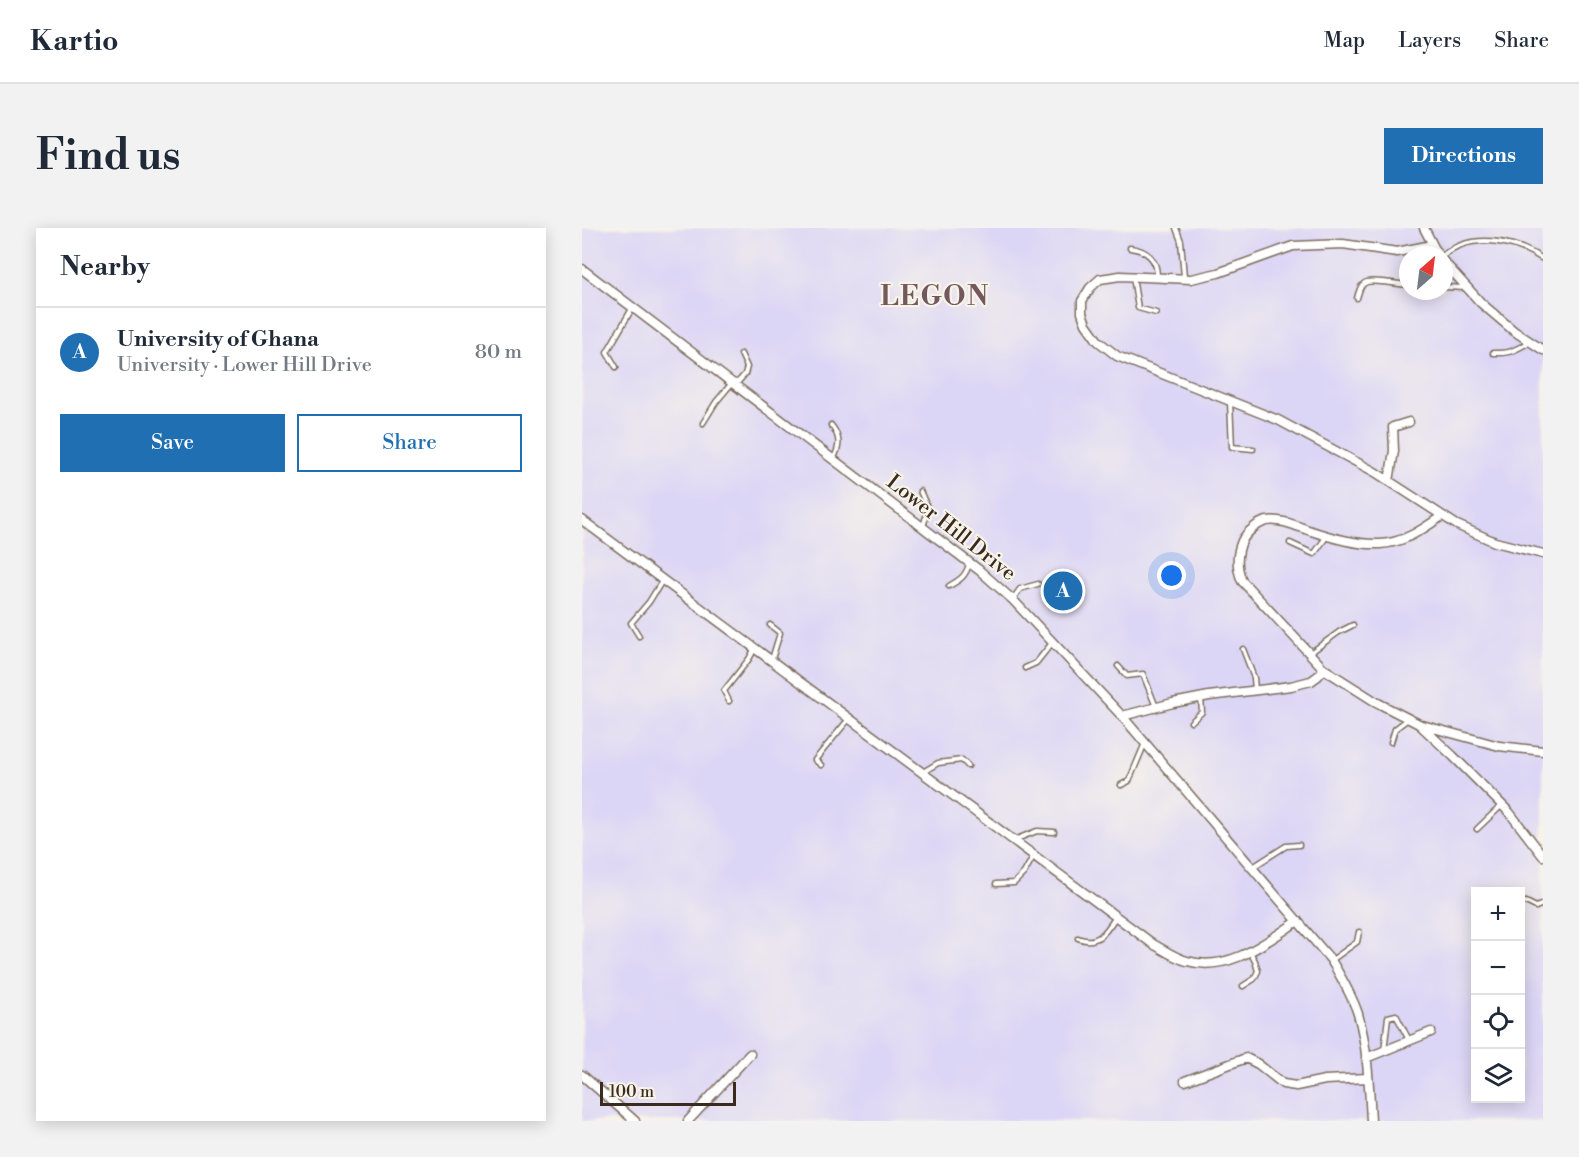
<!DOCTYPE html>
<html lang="en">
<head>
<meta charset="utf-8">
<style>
	:root { --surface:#fff; --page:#f2f2f3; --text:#1f2937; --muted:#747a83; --line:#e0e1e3; --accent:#1f6fb2 }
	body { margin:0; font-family:"Libre Bodoni",serif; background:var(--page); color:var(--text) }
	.controls { position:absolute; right:18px; bottom:18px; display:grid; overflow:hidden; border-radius:0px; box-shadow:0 3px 15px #0003 }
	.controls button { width:54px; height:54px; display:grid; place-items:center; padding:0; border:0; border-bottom:2px solid var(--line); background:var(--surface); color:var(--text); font:30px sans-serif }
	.compass { position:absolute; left:817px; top:18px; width:54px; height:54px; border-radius:50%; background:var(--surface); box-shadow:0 3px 15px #0003; rotate:28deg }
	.scale { position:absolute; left:18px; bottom:15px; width:136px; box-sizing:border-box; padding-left:6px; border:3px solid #3b2a1e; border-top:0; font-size:16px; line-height:21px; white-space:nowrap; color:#3b2a1e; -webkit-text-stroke:4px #f7f3e8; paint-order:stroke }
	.you { position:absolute; left:590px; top:348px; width:21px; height:21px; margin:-15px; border:4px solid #fff; border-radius:50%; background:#1a73e8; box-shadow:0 0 0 9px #1a73e833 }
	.badge { display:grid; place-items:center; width:39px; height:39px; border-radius:50%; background:var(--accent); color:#fff; font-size:20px; font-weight:700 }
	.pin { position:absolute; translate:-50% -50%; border:3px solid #fff; box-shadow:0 2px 6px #0006 }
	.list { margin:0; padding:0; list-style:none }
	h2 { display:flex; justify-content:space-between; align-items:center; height:78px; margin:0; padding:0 24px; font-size:26px }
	h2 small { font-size:20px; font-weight:400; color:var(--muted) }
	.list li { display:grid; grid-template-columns:39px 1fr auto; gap:18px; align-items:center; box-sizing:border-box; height:90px; padding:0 24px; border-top:2px solid var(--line) }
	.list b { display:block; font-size:22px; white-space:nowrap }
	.list p { margin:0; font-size:20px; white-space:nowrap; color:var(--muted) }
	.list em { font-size:20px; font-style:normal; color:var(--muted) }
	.actions { display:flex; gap:12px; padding:18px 24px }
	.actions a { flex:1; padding:14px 0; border:2px solid var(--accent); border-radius:0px; text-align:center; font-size:21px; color:var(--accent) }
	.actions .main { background:var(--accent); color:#fff }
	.icon { flex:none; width:33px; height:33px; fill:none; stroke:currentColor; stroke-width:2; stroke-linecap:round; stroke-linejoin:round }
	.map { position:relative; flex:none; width:961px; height:893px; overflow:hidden; border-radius:0px }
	header { display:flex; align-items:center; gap:36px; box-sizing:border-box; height:84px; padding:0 30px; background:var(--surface); border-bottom:2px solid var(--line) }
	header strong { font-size:28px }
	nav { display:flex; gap:33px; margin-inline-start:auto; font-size:21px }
	.intro { display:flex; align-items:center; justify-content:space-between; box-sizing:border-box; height:144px; padding:0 36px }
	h1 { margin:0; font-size:42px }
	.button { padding:15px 27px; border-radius:0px; background:var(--accent); color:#fff; font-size:21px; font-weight:700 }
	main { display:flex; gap:36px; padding:0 36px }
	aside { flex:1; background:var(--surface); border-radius:0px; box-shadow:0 3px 15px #0003 }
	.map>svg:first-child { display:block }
	.built { fill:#dcd6f6; fill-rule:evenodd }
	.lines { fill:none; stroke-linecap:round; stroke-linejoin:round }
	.service-casing { stroke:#7b6c5d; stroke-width:7 }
	.minor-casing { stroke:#7b6c5d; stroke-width:11 }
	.service { stroke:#fff; stroke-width:4 }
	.minor { stroke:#fff; stroke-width:8 }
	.labels { text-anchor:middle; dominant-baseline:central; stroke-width:4.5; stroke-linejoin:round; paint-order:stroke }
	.street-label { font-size:21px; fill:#3b2a1e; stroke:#f7f3e8 }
	.district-label { font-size:27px; font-weight:bold; letter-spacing:1.5px; fill:#73585d; stroke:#f7f3e8 }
</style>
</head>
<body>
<header>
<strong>Kartio</strong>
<nav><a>Map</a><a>Layers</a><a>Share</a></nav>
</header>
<div class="intro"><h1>Find us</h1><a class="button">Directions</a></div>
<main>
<aside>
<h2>Nearby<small></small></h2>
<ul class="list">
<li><span class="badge">A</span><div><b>University of Ghana</b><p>University · Lower Hill Drive</p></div><em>80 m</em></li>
</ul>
<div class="actions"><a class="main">Save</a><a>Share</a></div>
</aside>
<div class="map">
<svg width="961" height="893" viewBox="0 0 961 893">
	<rect width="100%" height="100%" fill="#f7f3e8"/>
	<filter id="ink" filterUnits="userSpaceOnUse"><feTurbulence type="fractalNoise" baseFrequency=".0167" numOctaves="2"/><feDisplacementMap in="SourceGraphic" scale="12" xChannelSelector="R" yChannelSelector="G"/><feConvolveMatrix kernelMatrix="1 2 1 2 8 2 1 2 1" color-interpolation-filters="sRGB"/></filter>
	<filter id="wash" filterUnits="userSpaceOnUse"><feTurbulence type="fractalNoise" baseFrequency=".008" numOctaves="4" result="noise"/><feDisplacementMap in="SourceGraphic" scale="24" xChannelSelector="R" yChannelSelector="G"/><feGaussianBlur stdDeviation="1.35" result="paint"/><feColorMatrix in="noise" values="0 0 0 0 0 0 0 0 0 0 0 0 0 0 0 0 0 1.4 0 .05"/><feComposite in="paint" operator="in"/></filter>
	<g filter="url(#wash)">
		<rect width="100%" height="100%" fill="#f2e8d1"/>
		<path class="built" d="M0 0H961V893H0ZM826 27H862V63H826ZM894 664H939V870H894Z"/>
	</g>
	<g filter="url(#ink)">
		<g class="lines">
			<defs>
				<path id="service" d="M594 0 599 13 602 49
					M548 20C565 22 575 31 575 48
					M861 27C890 4 931 12 961 31
					M551 49 556 80 574 85
					M862 59 884 60
					M775 70C777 64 778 56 785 54 792 52 818 56 826 57
					M911 125C931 126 932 121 949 114
					M34 139 25 124 51 79
					M648 174 650 219 671 221
					M121 195 134 174 150 155 157 153 163 146 165 139 159 126
					M249 197C258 208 259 218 251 231
					M338 263 346 281 341 299
					M708 315 732 326 745 308
					M367 358C378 352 384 348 387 336
					M431 371 438 361 456 356
					M188 397 198 405 190 431
					M57 408 49 395 67 374 80 353
					M661 421 672 450 673 462
					M728 425 757 404 771 397
					M536 438 545 448 561 446 574 479
					M443 440 454 435 470 415
					M147 473 142 463 167 431 172 422
					M609 494 620 484 619 470
					M809 514 813 501 826 491
					M239 537 233 532 266 492
					M341 544 356 535 380 532 386 538
					M539 557 547 553 563 515
					M895 601 919 578
					M432 612 455 603 472 604
					M671 639 704 618 717 617
					M414 656 432 655 442 645 451 629
					M944 674 954 679 961 676
					M496 710C515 718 524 704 533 690
					M750 732 775 714 777 704
					M661 758 672 751 676 743 673 733 668 724
					M802 823 806 789 814 787 827 812"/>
				<path id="minor" d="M842 0 856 27
					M850 17 815 24 761 16 711 18 636 45 609 51 538 48 518 51 508 60 500 73V85L504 96 516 113 535 128 696 192 793 244 875 297 913 314 961 326
					M862 34 899 75 932 103 961 122
					M0 41 397 342 431 372 540 488 749 732C759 749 770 767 776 786 786 821 787 858 789 893
					M807 253 812 223 811 199 827 194
					M860 288C841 301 822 315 798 316 775 317 751 310 729 303 717 299 698 290 685 293 675 295 664 305 660 313 654 327 654 339 660 353L742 441 794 474 837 496 871 528 927 584 961 628
					M0 292 571 716C582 722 593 730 605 733 647 745 684 714 716 693
					M540 488 591 475 627 468 709 458 729 453 736 448 742 441
					M840 497 917 518 961 523
					M784 830 849 804
					M0 847 53 893
					M603 853 664 830 676 836 701 856 714 858 743 852 786 850
					M106 893 168 826"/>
			</defs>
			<use href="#service" class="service-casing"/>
			<use href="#minor" class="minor-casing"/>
			<use href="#service" class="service"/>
			<use href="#minor" class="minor"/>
		</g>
	</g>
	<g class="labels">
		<g class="street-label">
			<text transform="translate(369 300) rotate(38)">Lower Hill Drive</text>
		</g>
		<g class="district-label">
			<text x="353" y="69">LEGON</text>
		</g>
	</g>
</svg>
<div class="controls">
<button>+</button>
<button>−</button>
<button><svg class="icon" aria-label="locate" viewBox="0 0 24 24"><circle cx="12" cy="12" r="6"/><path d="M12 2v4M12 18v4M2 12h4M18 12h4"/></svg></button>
<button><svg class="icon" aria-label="layers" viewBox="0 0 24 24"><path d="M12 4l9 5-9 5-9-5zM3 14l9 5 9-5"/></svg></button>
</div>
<svg class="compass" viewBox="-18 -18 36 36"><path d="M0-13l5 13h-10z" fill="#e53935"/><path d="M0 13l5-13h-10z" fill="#747a83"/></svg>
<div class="scale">100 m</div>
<div class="you"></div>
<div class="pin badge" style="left:481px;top:363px">A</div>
</div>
</main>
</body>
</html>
